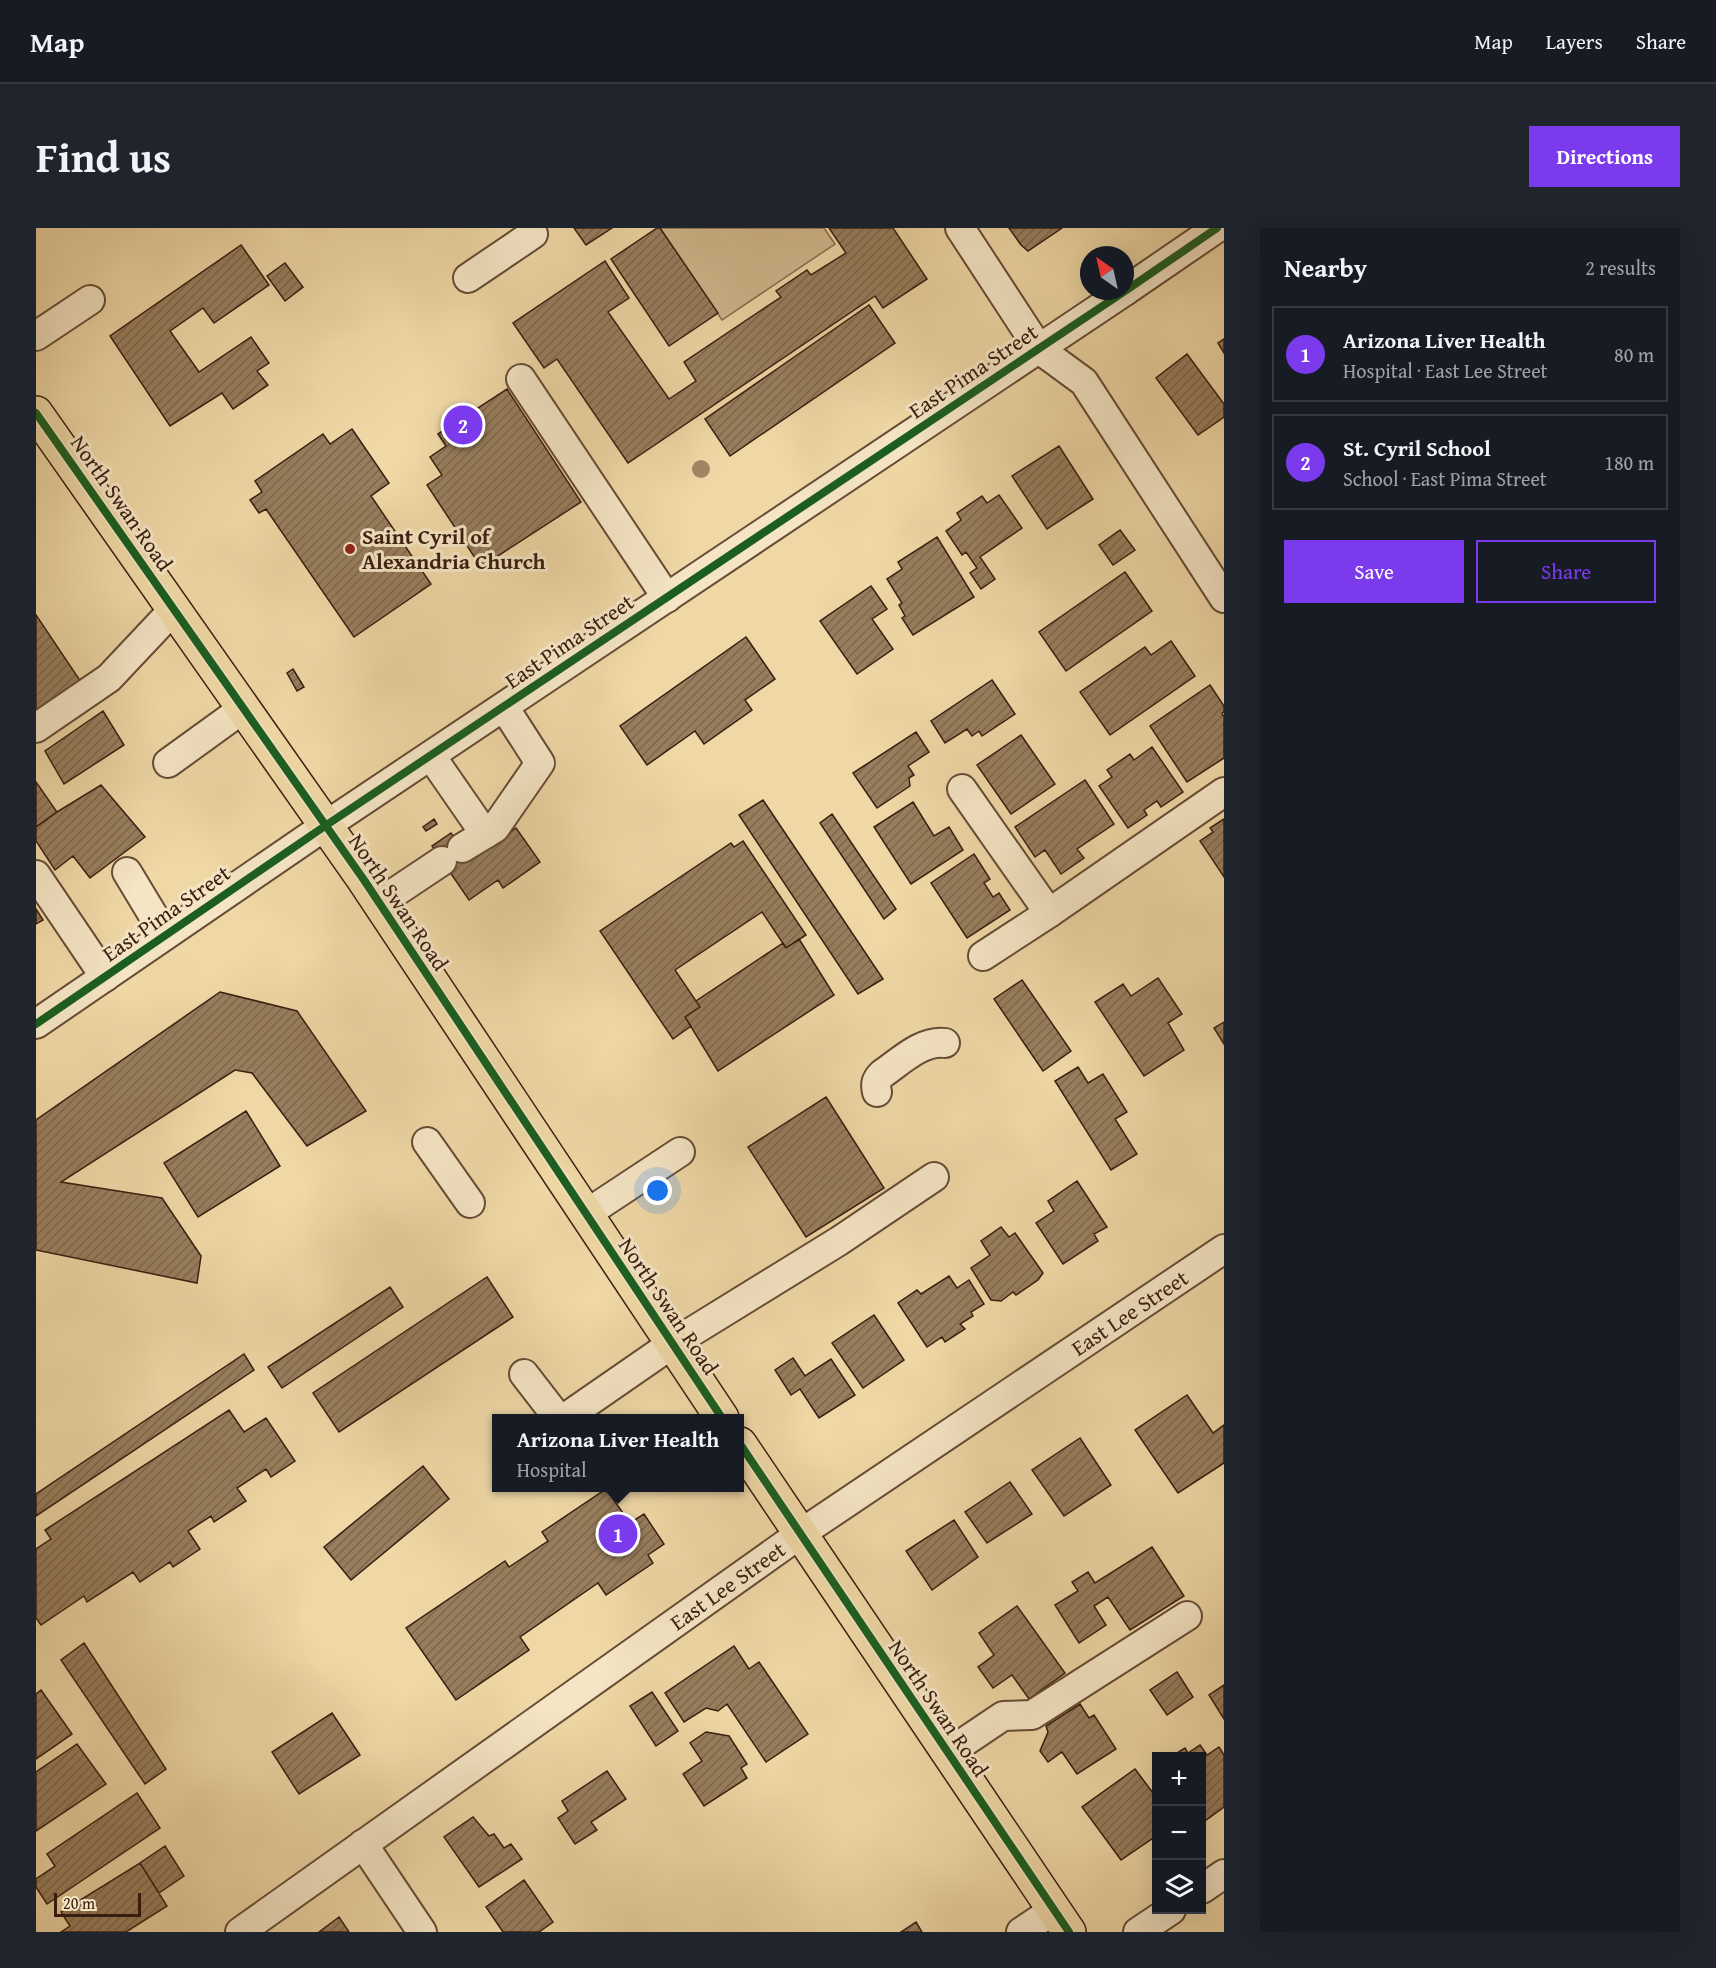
<!DOCTYPE html>
<html lang="en">
<head>
<meta charset="utf-8">
<style>
	:root { --surface:#171b24; --page:#20242c; --text:#f1f3f6; --muted:#9ea1a6; --line:#363941; --accent:#7c3aed }
	body { margin:0; font-family:"Gentium Book Plus",serif; background:var(--page); color:var(--text) }
	.controls { position:absolute; right:18px; bottom:18px; display:grid; overflow:hidden; border-radius:0px; box-shadow:0 6px 24px #0002 }
	.controls button { width:54px; height:54px; display:grid; place-items:center; padding:0; border:0; border-bottom:2px solid var(--line); background:var(--surface); color:var(--text); font:30px sans-serif }
	.compass { position:absolute; left:1044px; top:18px; width:54px; height:54px; border-radius:50%; background:var(--surface); box-shadow:0 6px 24px #0002; rotate:326deg }
	.scale { position:absolute; left:18px; bottom:15px; width:87px; box-sizing:border-box; padding-left:6px; border:3px solid #391d0f; border-top:0; font-size:16px; line-height:21px; white-space:nowrap; color:#391d0f; -webkit-text-stroke:4px #f5e5c5; paint-order:stroke }
	.you { position:absolute; left:622px; top:963px; width:21px; height:21px; margin:-15px; border:4px solid #fff; border-radius:50%; background:#1a73e8; box-shadow:0 0 0 9px #1a73e833 }
	.badge { display:grid; place-items:center; width:39px; height:39px; border-radius:50%; background:var(--accent); color:#fff; font-size:20px; font-weight:700 }
	.pin { position:absolute; translate:-50% -50%; border:3px solid #fff; box-shadow:0 2px 6px #0006 }
	.popup { position:absolute; left:456px; top:1186px; width:252px; height:78px; box-sizing:border-box; display:grid; place-content:center; border-radius:0px; background:var(--surface); filter:drop-shadow(0 2px 4px #0005); font-size:20px; white-space:nowrap; color:var(--muted) }
	.popup b { font-size:22px; color:var(--text) }
	.popup::after { content:''; position:absolute; left:50%; top:100%; margin-left:-12px; border:12px solid transparent; border-top-color:var(--surface) }
	.list { margin:0; padding:0; list-style:none }
	h2 { display:flex; justify-content:space-between; align-items:center; height:78px; margin:0; padding:0 24px; font-size:26px }
	h2 small { font-size:20px; font-weight:400; color:var(--muted) }
	.list li { display:grid; grid-template-columns:39px 1fr auto; gap:18px; align-items:center; box-sizing:border-box; height:96px; margin:0 12px 12px; padding:0 12px; border:2px solid var(--line); border-radius:0px }
	.list b { display:block; font-size:22px; white-space:nowrap }
	.list p { margin:0; font-size:20px; white-space:nowrap; color:var(--muted) }
	.list em { font-size:20px; font-style:normal; color:var(--muted) }
	.actions { display:flex; gap:12px; padding:18px 24px }
	.actions a { flex:1; padding:14px 0; border:2px solid var(--accent); border-radius:0px; text-align:center; font-size:21px; color:var(--accent) }
	.actions .main { background:var(--accent); color:#fff }
	.icon { flex:none; width:33px; height:33px; fill:none; stroke:currentColor; stroke-width:2; stroke-linecap:round; stroke-linejoin:round }
	.map { position:relative; flex:none; width:1188px; height:1704px; overflow:hidden; border-radius:0px }
	header { display:flex; align-items:center; gap:36px; box-sizing:border-box; height:84px; padding:0 30px; background:var(--surface); border-bottom:2px solid var(--line) }
	header strong { font-size:28px }
	nav { display:flex; gap:33px; margin-inline-start:auto; font-size:21px }
	.intro { display:flex; align-items:center; justify-content:space-between; box-sizing:border-box; height:144px; padding:0 36px }
	h1 { margin:0; font-size:42px }
	.button { padding:15px 27px; border-radius:0px; background:var(--accent); color:#fff; font-size:21px; font-weight:700 }
	main { display:flex; gap:36px; padding:0 36px }
	aside { flex:1; background:var(--surface); border-radius:0px; box-shadow:0 6px 24px #0002 }
	.map>svg:first-child { display:block }
	.green { fill:#d0b78c; stroke:#846a4e; stroke-width:1.5 }
	.building { fill:url(#building-hatch); stroke:#391d0f; stroke-width:1.5 }
	.lines { fill:none; stroke-linecap:round; stroke-linejoin:round }
	.minor-casing { stroke:#664c35; stroke-width:32 }
	.major-casing { stroke:#391d0f; stroke-width:36 }
	.minor { stroke:#f5e5c5; stroke-width:28 }
	.major { stroke:#efd7a6; stroke-width:33 }
	.cycleway-casing { stroke:#f5e5c5; stroke-width:11 }
	.cycleway { stroke:#1b5e20; stroke-width:8 }
	.tree { fill:#a08664 }
	.poi-dot { fill:#8f2418; stroke:#f5e5c5; stroke-width:2 }
	.labels { text-anchor:middle; dominant-baseline:central; stroke-width:6; stroke-linejoin:round; paint-order:stroke }
	.street-label { font-size:22px; fill:#391d0f; stroke:#f5e5c5 }
	.poi-label { font-size:22px; font-weight:bold; fill:#391d0f; stroke:#f5e5c5; text-anchor:start }
</style>
</head>
<body>
<header>
<strong>Map</strong>
<nav><a>Map</a><a>Layers</a><a>Share</a></nav>
</header>
<div class="intro"><h1>Find us</h1><a class="button">Directions</a></div>
<main>
<div class="map">
<svg width="1188" height="1704" viewBox="0 0 1188 1704">
	<defs>
		<pattern id="building-hatch" width="6" height="6" patternUnits="userSpaceOnUse" patternTransform="scale(1.5)"><rect width="6" height="6" fill="#987e5e"/><path d="M-1 1l2-2M0 6l6-6M5 7l2-2" fill="none" stroke="#7d674c"/></pattern>
	</defs>
	<rect width="100%" height="100%" fill="#efd7a6"/>
	<filter id="stains"><feTurbulence type="fractalNoise" baseFrequency=".00333" numOctaves="4"/><feColorMatrix values="0 0 0 0 .2 0 0 0 0 .09 0 0 0 0 .02 0 0 0 .5 -.17"/></filter>
	<radialGradient id="worn" r=".72"><stop offset=".6" stop-color="#630" stop-opacity="0"/><stop offset="1" stop-color="#630" stop-opacity=".3"/></radialGradient>
	<path class="green" d="M624 0H788L799 16 686 92Z"/>
	<path class="building" d="M538 0H576L550 17Z
		M621 0H624L682 85 633 118 575 31Z
		M793 0H857L891 51 847 80 839 68 592 235 521 131 508 140 477 95 569 33 593 70 572 84 633 171 660 153 648 134 745 69 740 63 771 42 775 47 810 25Z
		M973 0H1026L992 23 985 17Z
		M205 17 233 57 178 95 167 80 134 103 163 144 215 109 233 135 221 143 232 157 197 181 186 165 134 198 74 108Z
		M249 35 267 59 249 73 231 48Z
		M833 77 859 115 694 228 669 191Z
		M1188 111V125L1182 115Z
		M1151 126 1188 176V189L1162 207 1120 150Z
		M471 161 545 274 445 339 391 257 406 247 394 229 410 218 402 206Z
		M316 201 353 255 335 268 395 356 318 409 230 281 223 285 214 272 226 264 219 253 287 206 294 216Z
		M1023 218 1057 271 1011 301 976 248Z
		M963 267 986 300 944 329 959 351 945 361 934 345 941 340 930 324 926 327 910 303 925 292 921 285 946 268 951 275Z
		M1084 302 1099 322 1077 337 1063 317Z
		M901 309 938 369 877 407 866 390 869 388 863 377 866 375 851 351 866 341 862 334Z
		M1089 344 1116 383 1030 443 1003 404Z
		M835 358 851 381 836 391 857 421 821 446 784 393Z
		M0 387 45 454 0 484Z
		M710 409 739 451 709 472 716 482 668 516 659 503 611 537 584 498Z
		M1135 413 1159 448 1074 507 1044 464 1109 419 1115 427Z
		M257 441 268 459 261 463 251 445Z
		M956 452 979 486 946 508 943 503 936 508 931 501 909 515 895 493Z
		M1174 457 1188 478V484L1186 485 1188 489V530L1151 554 1114 498Z
		M67 483 88 517 28 556 9 523Z
		M880 504 893 524 872 538 878 547 873 550 874 558 841 580 817 545Z
		M985 507 1019 556 975 586 941 537Z
		M1116 519 1147 564 1125 579 1121 573 1108 582 1111 587 1092 600 1063 558 1076 549 1071 542 1094 526 1098 532Z
		M1049 552 1078 596 1041 621 1048 630 1025 646 1009 622 999 629 979 599Z
		M0 554 21 584 0 599Z
		M65 557 109 609 54 650 37 628 19 642 0 613V599L21 584Z
		M727 572 847 751 822 766 703 587Z
		M877 574 898 608 913 599 927 622 875 656 838 599Z
		M796 586 860 681 848 691 784 595Z
		M398 591 401 596 390 603 387 599Z
		M1188 591V649L1164 613 1177 604 1174 600Z
		M480 600 504 634 467 660 462 652 433 672 396 618 415 605 434 632Z
		M707 613 770 707 750 720 726 684 639 742 664 779 649 789 655 798 637 811 564 703 695 615 698 619Z
		M938 626 954 651 948 655 957 669 963 665 974 682 931 710 895 655Z
		M0 681 7 692 0 696Z
		M763 711 798 767 682 843 649 789 664 779 660 773 747 715 750 720Z
		M1122 750 1146 786 1132 795 1148 822 1108 848 1059 774 1087 756 1095 768Z
		M986 752 1035 823 1007 843 958 771Z
		M184 764 261 783 330 883 271 918 216 845 199 842 25 954 126 970 165 1028 161 1055 0 1022V892Z
		M1188 794V816L1178 800Z
		M1042 839 1052 855 1067 846 1091 884 1079 891 1101 926 1075 942 1019 853Z
		M790 869 848 960 770 1009 712 919Z
		M210 883 244 938 162 989 128 935Z
		M1041 953 1071 999 1058 1006 1062 1013 1027 1036 1000 995 1018 983 1012 973Z
		M965 999 973 1009 979 1005 1007 1045 1002 1052 980 1067 977 1064 965 1073 955 1072 935 1040 954 1027 945 1013Z
		M913 1048 921 1060 933 1052 948 1076 935 1084 937 1088 924 1096 929 1101 909 1114 906 1109 891 1119 862 1075 881 1062 885 1066Z
		M451 1049 477 1089 303 1204 277 1165Z
		M354 1059 367 1079 246 1160 232 1139Z
		M838 1087 868 1132 827 1160 796 1115Z
		M208 1126 218 1142 0 1288V1266Z
		M757 1130 769 1148 795 1131 819 1167 783 1190 764 1161 755 1167 739 1142Z
		M1151 1167 1177 1205 1188 1197V1235L1142 1265 1099 1202Z
		M193 1182 208 1204 230 1190 259 1233 235 1249 230 1241 201 1260 210 1273 178 1294 175 1288 152 1303 164 1321 137 1339 134 1334 104 1354 97 1344 51 1374 48 1368 5 1397 0 1390V1321L15 1311 9 1302Z
		M1044 1210 1075 1257 1028 1288 996 1242Z
		M387 1238 413 1271 315 1352 288 1319Z
		M974 1254 996 1286 951 1315 929 1284Z
		M570 1261 594 1295 608 1286 628 1316 612 1327 617 1335 570 1367 562 1355 484 1409 493 1422 420 1472 370 1400 469 1333 473 1339 512 1313 506 1304Z
		M918 1292 942 1329 896 1362 870 1323Z
		M1116 1319 1148 1368 1094 1402 1072 1369 1058 1378 1070 1397 1043 1415 1019 1377 1042 1363 1036 1354 1052 1344 1059 1355Z
		M981 1378 1029 1445 993 1471 976 1447 957 1460 942 1439 958 1427 943 1405Z
		M48 1415 130 1541 109 1556 25 1432Z
		M698 1418 713 1441 723 1434 772 1506 730 1534 691 1476 682 1483 670 1480 648 1494 629 1465Z
		M1141 1444 1157 1469 1131 1487 1114 1462Z
		M1188 1457V1491L1173 1467Z
		M5 1462 36 1506 0 1531V1466Z
		M616 1464 642 1503 620 1518 594 1478Z
		M1044 1476 1053 1490 1058 1487 1080 1521 1041 1546 1026 1524 1012 1534 1004 1523 1012 1504 1010 1498Z
		M296 1485 324 1527 263 1566 236 1524Z
		M670 1504 693 1508 711 1536 705 1540 711 1550 668 1578 647 1546 666 1533 654 1515Z
		M41 1516 70 1556 0 1603V1544Z
		M1164 1517 1171 1527 1183 1519 1188 1527V1579L1166 1595V1528H1136L1149 1520 1152 1525Z
		M1099 1541 1120 1569V1608L1085 1632 1046 1579Z
		M571 1543 590 1571 555 1594 561 1602 539 1616 522 1590 532 1583 526 1573Z
		M101 1565 124 1600 11 1676 0 1659V1651L19 1638 11 1626Z
		M437 1589 453 1608 458 1606 468 1620 475 1616 486 1631 443 1659 408 1609Z
		M129 1618 148 1648 123 1665 104 1635Z
		M104 1635 131 1678 90 1704H25L34 1698 25 1684Z
		M488 1652 517 1694 503 1704H467L450 1679Z
		M303 1689 313 1704H283Z
		M880 1694 886 1704H865Z"/>
	<g class="lines">
		<defs>
			<g id="minor">
				<path d="M924 0 1003 121 1048 154 1188 370"/>
				<path d="M432 50 497 6"/>
				<path d="M1089 63 1181 0"/>
				<path d="M0 108 54 72"/>
				<path d="M485 151 631 370"/>
				<path d="M0 500 73 450 138 381"/>
				<path d="M395 528 449 606"/>
				<path d="M132 535 208 480"/>
				<path d="M926 561 1013 685"/>
				<path d="M426 620 459 600 504 535 468 479"/>
				<path d="M91 644 129 707"/>
				<path d="M0 647 69 749"/>
				<path d="M343 675 406 633"/>
				<path d="M947 728 1013 685 1188 564"/>
				<path d="M0 796 289 598 1089 63"/>
				<path d="M841 864C839 856 840 852 846 846 865 833 886 812 909 815"/>
				<path d="M391 914 434 975"/>
				<path d="M550 986 644 924"/>
				<path d="M488 1146 522 1190"/>
				<path d="M529 1190 636 1116 803 1013 898 949"/>
				<path d="M912 1525 967 1488 996 1487 1151 1388"/>
				<path d="M327 1616 386 1704"/>
				<path d="M1166 1661 1188 1646"/>
				<path id="s1" d="M204 1704 764 1306 1188 1021"/>
				<path d="M985 1704 1018 1682"/>
				<path d="M1102 1704 1135 1682"/>
			</g>
			<path id="major" d="M0 185 328 652 686 1190
				M704 1216 1033 1704"/>
		</defs>
		<use href="#minor" class="minor-casing"/>
		<use href="#major" class="major-casing"/>
		<use href="#minor" class="minor"/>
		<use href="#major" class="major"/>
		<defs>
			<path id="cycleway" d="M1089 63 1181 0
				M0 185 328 652 686 1190
				M0 796 289 598 1089 63
				M704 1216 1033 1704"/>
		</defs>
		<use href="#cycleway" class="cycleway-casing"/>
		<use href="#cycleway" class="cycleway"/>
	</g>
	<circle class="tree" cx="665" cy="241" r="9"/>
	<circle class="poi-dot" cx="314" cy="321" r="6"/>
	<g class="labels">
		<g class="street-label">
			<text transform="translate(937 143) rotate(-34)">East Pima Street</text>
			<text transform="translate(86 275) rotate(55)">North Swan Road</text>
			<text transform="translate(533 413) rotate(-34)">East Pima Street</text>
			<text transform="translate(363 674) rotate(56)">North Swan Road</text>
			<text transform="translate(130 685) rotate(-35)">East Pima Street</text>
			<text transform="translate(633 1078) rotate(56)">North Swan Road</text>
			<text stroke="none"><textPath href="#s1" startOffset="1084">East Lee Street</textPath></text>
			<text stroke="none"><textPath href="#s1" startOffset="598">East Lee Street</textPath></text>
			<text transform="translate(903 1480) rotate(56)">North Swan Road</text>
		</g>
		<g class="poi-label">
			<text x="326" y="308">Saint Cyril of<tspan x="326" dy="25">Alexandria Church</tspan></text>
		</g>
	</g>
	<rect width="100%" height="100%" filter="url(#stains)"/>
	<rect width="100%" height="100%" fill="url(#worn)"/>
</svg>
<div class="controls">
<button>+</button>
<button>−</button>
<button><svg class="icon" aria-label="layers" viewBox="0 0 24 24"><path d="M12 4l9 5-9 5-9-5zM3 14l9 5 9-5"/></svg></button>
</div>
<svg class="compass" viewBox="-18 -18 36 36"><path d="M0-13l5 13h-10z" fill="#e53935"/><path d="M0 13l5-13h-10z" fill="#9ea1a6"/></svg>
<div class="scale">20 m</div>
<div class="you"></div>
<div class="pin badge" style="left:582px;top:1306px">1</div>
<div class="popup"><b>Arizona Liver Health</b>Hospital</div>
<div class="pin badge" style="left:427px;top:197px">2</div>
</div>
<aside>
<h2>Nearby<small>2 results</small></h2>
<ul class="list">
<li><span class="badge">1</span><div><b>Arizona Liver Health</b><p>Hospital · East Lee Street</p></div><em>80 m</em></li>
<li><span class="badge">2</span><div><b>St. Cyril School</b><p>School · East Pima Street</p></div><em>180 m</em></li>
</ul>
<div class="actions"><a class="main">Save</a><a>Share</a></div>
</aside>
</main>
</body>
</html>
